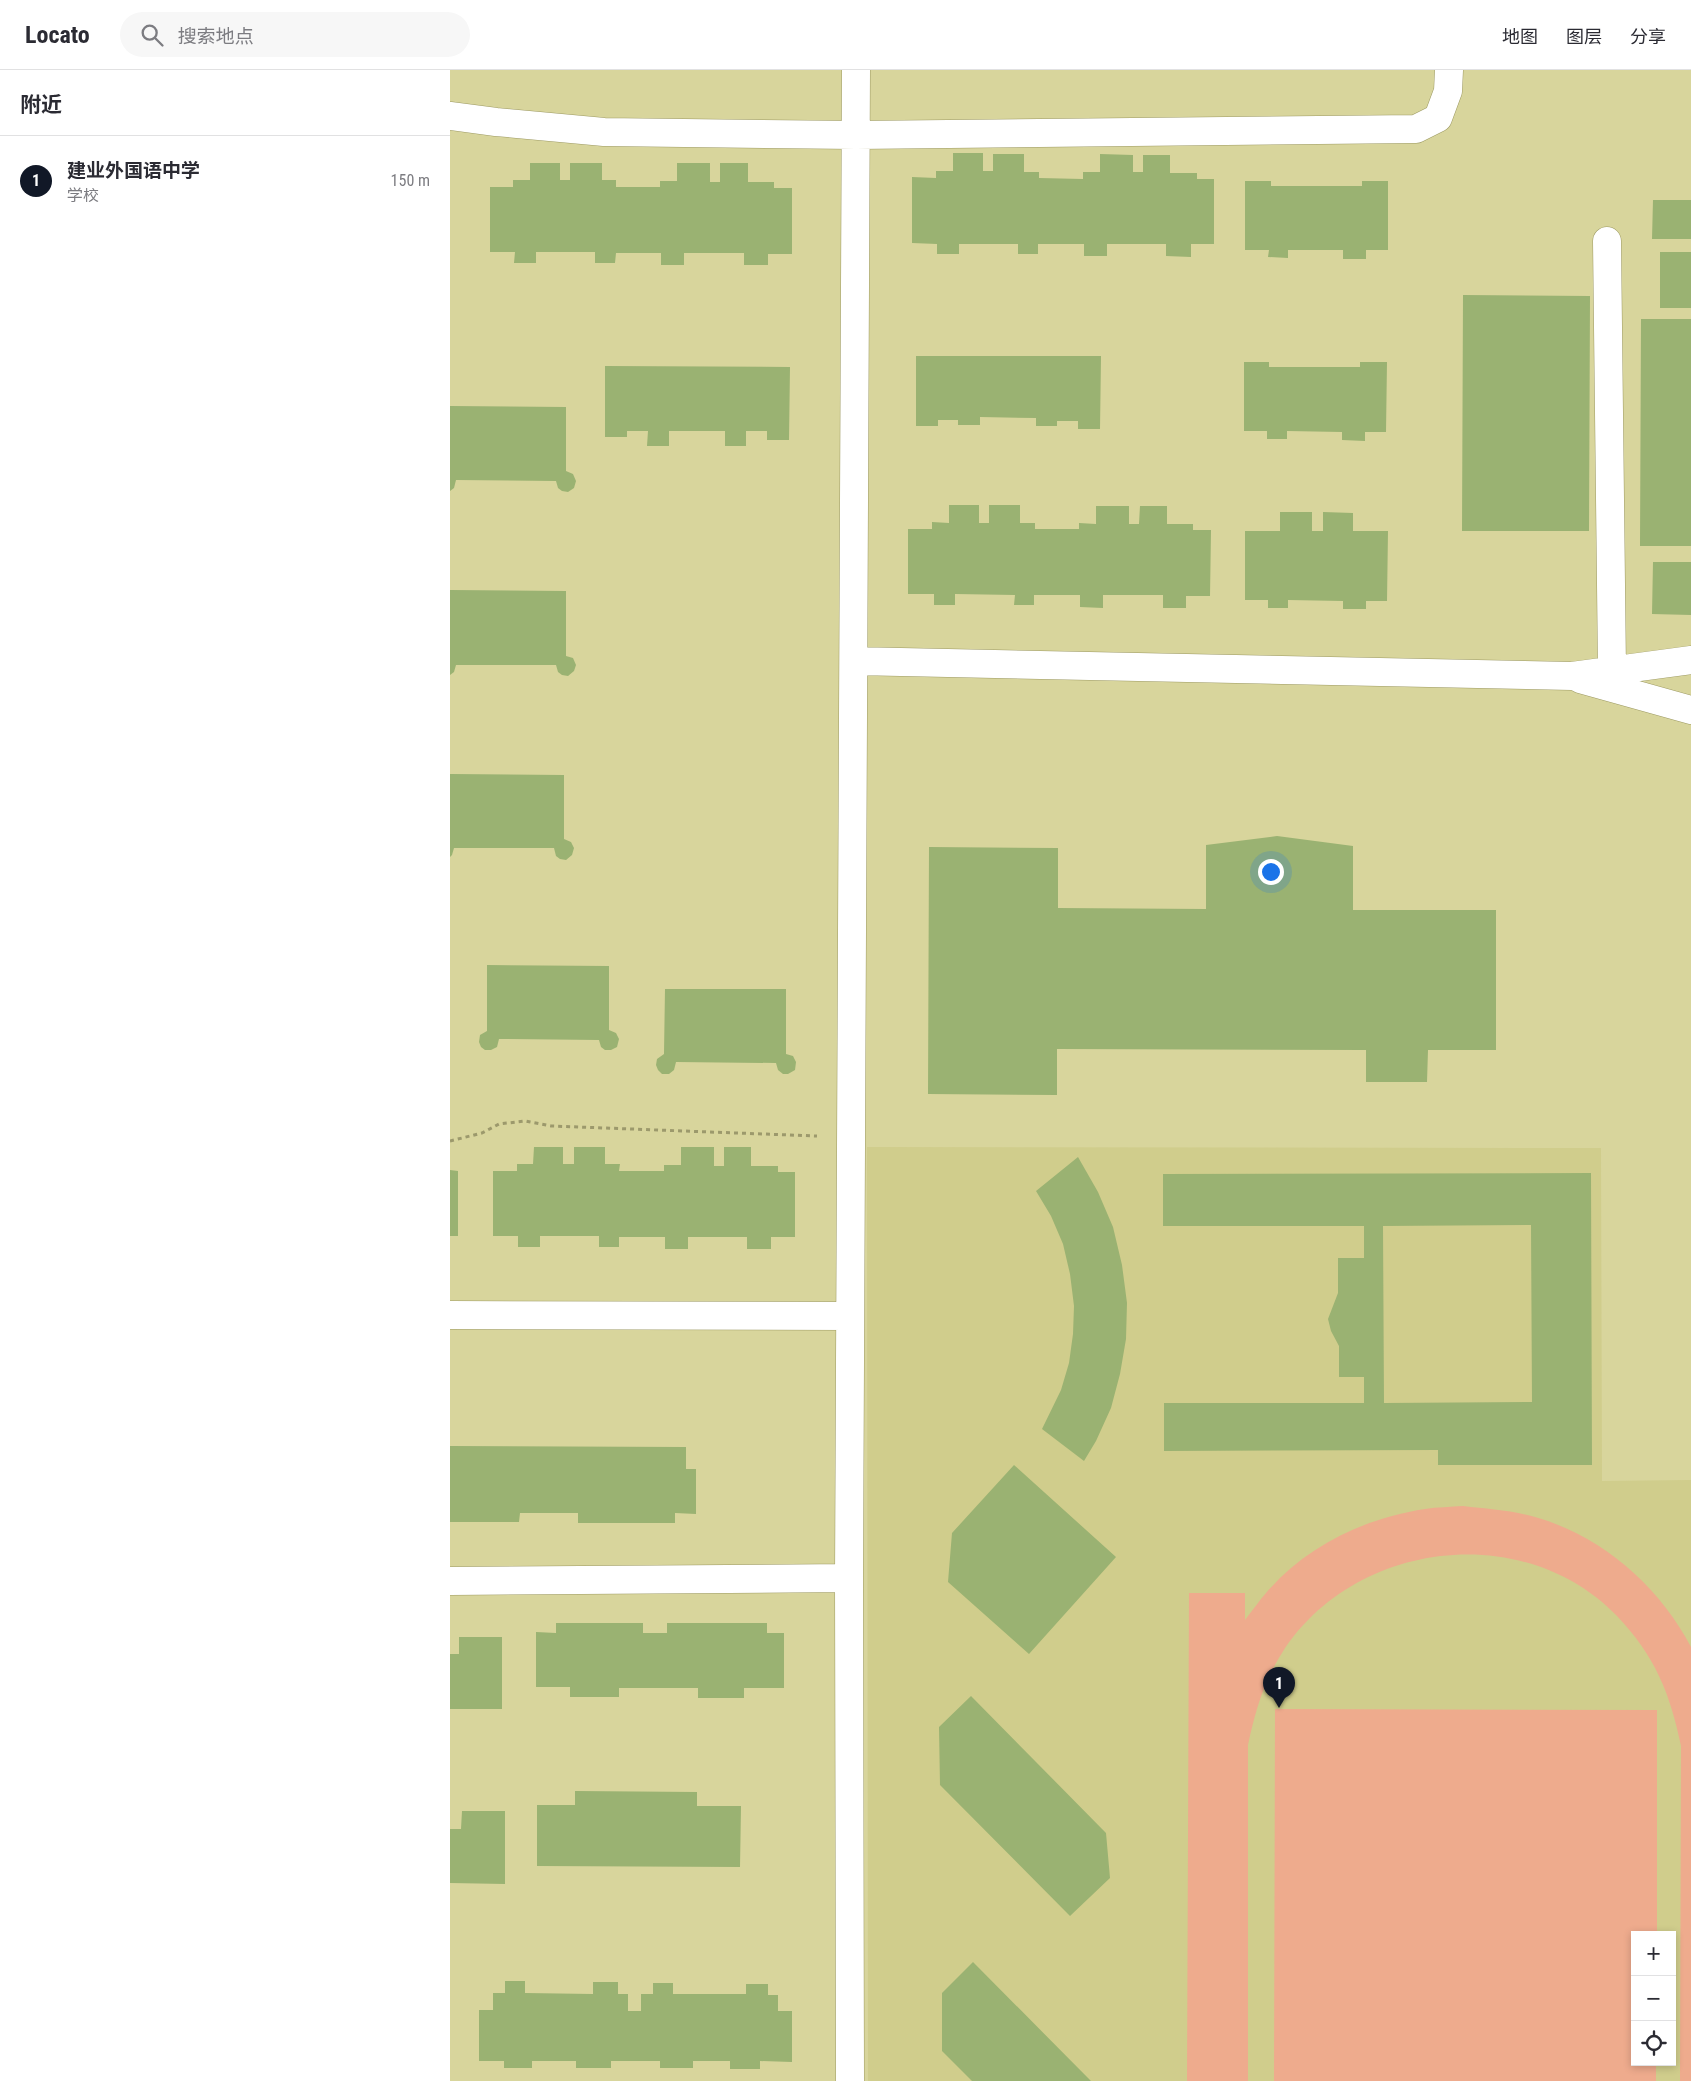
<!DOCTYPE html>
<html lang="zh">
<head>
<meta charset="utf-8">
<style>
	:root { --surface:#fff; --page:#f7f7f7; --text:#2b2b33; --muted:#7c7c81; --line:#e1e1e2; --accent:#111827 }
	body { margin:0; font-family:"Roboto Condensed","Noto Sans SC",sans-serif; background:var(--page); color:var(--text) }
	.controls { position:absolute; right:15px; bottom:15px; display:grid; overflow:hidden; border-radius:0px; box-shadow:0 2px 8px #0003 }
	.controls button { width:45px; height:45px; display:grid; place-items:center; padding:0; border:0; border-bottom:1px solid var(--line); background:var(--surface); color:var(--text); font:25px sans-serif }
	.you { position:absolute; left:820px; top:801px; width:18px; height:18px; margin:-12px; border:4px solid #fff; border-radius:50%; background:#1a73e8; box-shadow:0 0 0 8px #1a73e833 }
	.badge { display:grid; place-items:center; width:32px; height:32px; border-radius:50%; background:var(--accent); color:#fff; font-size:16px; font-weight:700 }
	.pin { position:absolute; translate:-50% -41px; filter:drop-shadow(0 1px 2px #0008) }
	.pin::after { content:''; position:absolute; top:26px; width:18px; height:15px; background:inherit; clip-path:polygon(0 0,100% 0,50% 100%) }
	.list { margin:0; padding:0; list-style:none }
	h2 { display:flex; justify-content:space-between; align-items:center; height:65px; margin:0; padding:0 20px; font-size:21px }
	h2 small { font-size:16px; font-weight:400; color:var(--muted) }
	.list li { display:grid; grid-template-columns:32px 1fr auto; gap:15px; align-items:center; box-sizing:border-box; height:90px; padding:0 20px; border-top:1px solid var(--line) }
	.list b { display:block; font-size:19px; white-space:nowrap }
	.list p { margin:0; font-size:16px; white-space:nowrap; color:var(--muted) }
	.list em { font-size:16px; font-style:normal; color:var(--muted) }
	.icon { flex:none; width:28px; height:28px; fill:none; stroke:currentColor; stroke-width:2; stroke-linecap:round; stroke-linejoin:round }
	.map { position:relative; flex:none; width:1241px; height:2011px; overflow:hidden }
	header { display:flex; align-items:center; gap:30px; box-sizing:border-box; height:70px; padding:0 25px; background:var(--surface); border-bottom:1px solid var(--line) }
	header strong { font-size:24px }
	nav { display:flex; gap:28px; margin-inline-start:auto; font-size:18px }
	.search { width:350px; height:45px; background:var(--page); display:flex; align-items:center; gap:12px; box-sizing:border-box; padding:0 18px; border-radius:28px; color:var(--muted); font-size:19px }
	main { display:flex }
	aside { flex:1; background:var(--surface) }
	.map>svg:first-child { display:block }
	.built { fill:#d0cd8c; fill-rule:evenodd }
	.green { fill:#eeab8d }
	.building { fill:#9ab272; fill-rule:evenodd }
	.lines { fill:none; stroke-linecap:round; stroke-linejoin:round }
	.minor-casing { stroke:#9d9a63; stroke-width:29 }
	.path { stroke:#9c996c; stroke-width:3; stroke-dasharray:4 4; stroke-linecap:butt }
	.minor { stroke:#fff; stroke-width:28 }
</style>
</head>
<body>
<header>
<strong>Locato</strong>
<div class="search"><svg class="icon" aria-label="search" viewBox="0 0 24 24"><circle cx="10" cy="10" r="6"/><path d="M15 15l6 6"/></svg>搜索地点</div>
<nav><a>地图</a><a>图层</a><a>分享</a></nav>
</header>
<main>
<aside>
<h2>附近<small></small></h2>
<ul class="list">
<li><span class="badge">1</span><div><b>建业外国语中学</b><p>学校</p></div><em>150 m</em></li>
</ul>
</aside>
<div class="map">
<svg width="1241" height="2011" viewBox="0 0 1241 2011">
	<rect width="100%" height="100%" fill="#d8d59c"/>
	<path class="built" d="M417 1077 1151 1078 1152 1411 1241 1410V2011H418ZM1185 1865H1222V1992H1185Z"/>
	<path class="green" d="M1013 1436C1037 1439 1061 1440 1085 1447 1152 1466 1209 1516 1241 1577V2011H1230L1231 1676C1220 1623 1205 1586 1167 1546 1073 1449 903 1471 832 1583 814 1611 805 1642 798 1675V2011H737L739 1523H795V1550C802 1541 809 1531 816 1523 856 1476 915 1448 975 1439 987 1437 1001 1437 1013 1436Z
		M825 1639 1207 1640V1865H1185V1992H1206V2011H824Z"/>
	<path class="building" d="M503 83H533V101H543V84H574V102H589V108L633 109V102H650V84L683 85V102H693V85H720V103H747V109H764V174H741V187L716 186V174H657V186H634V174H588V184H568V174H509V184H487V174L462 173V107L486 108V101H503Z
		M80 93H110V110H120V93H152V110H166V117H210V111H227V93H260V112H270V93H298V112H324V118H342V184H318V195H294V183H234V195H211V183H166L165 193H145V182H86V193H64L65 182H40V117H63V110H80Z
		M795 111H821V116H912V111H938V180H916V189H893V180H838V188L818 187 819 180H795Z
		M1203 130H1241V169H1202Z
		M1210 182H1241V238H1210Z
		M1013 225 1140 226 1139 461H1012Z
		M1191 249H1241V476H1190Z
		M466 286H651L650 359H628V351H607V356H586V348L530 347V355H508V350H488V356H466Z
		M794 292H819V297H910V292H937L936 362H915V371L892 370V362L837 361V369H817V361H794Z
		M155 296 340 297 339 370H317V361H296V376H275V361H219V376H197L198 361H177V367H155Z
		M0 336 116 337V401L123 404 126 411 124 418 118 422 112 421 108 418 106 411 6 410 4 418 0 421Z
		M499 435H529V453H539V435H570V453H585V459H629V453L646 454V436H679V454H689L690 436H717V454H743V460H761L760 526H736V538H713V525H653V538L630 537V525H584V535H564L565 525 505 524V535H484V524H458V459H482V452L499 453Z
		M830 442H862V461H873V442L903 443V461H938L937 531H916V539H893V531L838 530V538H818V530H795V461H830Z
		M1203 492H1241V545L1202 544Z
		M0 520 116 521V586L123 588 126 595 124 601 118 606 112 605 108 602 106 595H6L4 602 0 605Z
		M0 704 114 705V769L121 772 124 778 122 785 116 790 110 789 106 786 104 778H4L2 785 0 787Z
		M827 766 903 776V840H1046V980H978L977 1012H916V980L607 979V1025L478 1024 479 777 608 778V838L756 839V775Z
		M37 895 159 896V960L166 963 169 969 167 977 161 980H155L151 977 149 970 49 969 47 977 41 980H35L31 977 29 972 30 965 37 961Z
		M215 919H336V984L343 986 346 992 345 1000 338 1004H333L328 1000 326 993 226 992 224 1000 219 1004H212L208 1000 206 995 207 989 214 984Z
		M84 1077H113V1094H124V1077H155V1094H170L169 1101H214V1095H231V1077H264V1096H274V1077H301V1096H328V1102H345V1167H321V1179H297V1167H238V1179H215V1167H169V1177H149V1166H90V1177H68V1166H43V1101H67V1094H83Z
		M628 1087 648 1122 663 1157 672 1195 677 1233 676 1269 670 1304 661 1338 646 1371 634 1391 592 1359 611 1320 619 1293 623 1264 624 1236 620 1204 613 1174 601 1146 586 1121Z
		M0 1100 8 1101V1166H0Z
		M1141 1103 1142 1395H988V1380L714 1381V1333H914V1307H889V1276L881 1261 878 1249 888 1223V1188H914V1156H713V1104ZM1081 1155 1082 1332 934 1333 933 1156Z
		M0 1376 236 1377V1399H246V1444L225 1443V1453H128V1443H70L69 1452H0Z
		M564 1395 666 1487 579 1584 498 1512 502 1463Z
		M106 1553H193V1563H217V1553H317V1563H334V1618H294V1628H248V1618H169V1627H120V1617H86V1562L106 1563Z
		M9 1567H52V1639H0V1584H9Z
		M521 1626 656 1763 660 1808 620 1846 490 1715 489 1657Z
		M125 1721 247 1722V1736H291L290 1797 87 1796V1735H125Z
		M12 1741H55V1814L0 1813V1759H11Z
		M523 1892 641 2011H522L492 1981V1923Z
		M55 1911H75V1923L143 1924V1912H168V1924H178V1941H191V1924H203V1913H223V1924H296V1914H318V1925H328V1941H342V1992L310 1991V1999H280V1991H243V1998H210V1991H161V1998H126V1991H82V1998H54V1991H29V1940H43V1923H55Z"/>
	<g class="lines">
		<defs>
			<path id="minor" d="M0 46 46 52 154 62 406 65 966 59 988 48 998 21 999 0
				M1157 171 1162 600
				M404 591 1122 606 1241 590
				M1130 609 1241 640
				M0 1245 400 1246
				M0 1511 399 1508
				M400 2011 399 1508 406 0"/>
		</defs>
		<use href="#minor" class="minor-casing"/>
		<path class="path" d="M0 1071 32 1063 49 1054 75 1051 101 1056 367 1066"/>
		<use href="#minor" class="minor"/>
	</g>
</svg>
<div class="controls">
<button>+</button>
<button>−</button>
<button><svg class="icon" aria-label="locate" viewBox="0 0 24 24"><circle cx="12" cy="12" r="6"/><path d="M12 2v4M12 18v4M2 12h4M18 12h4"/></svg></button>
</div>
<div class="you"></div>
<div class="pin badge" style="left:829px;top:1638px">1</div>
</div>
</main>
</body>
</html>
